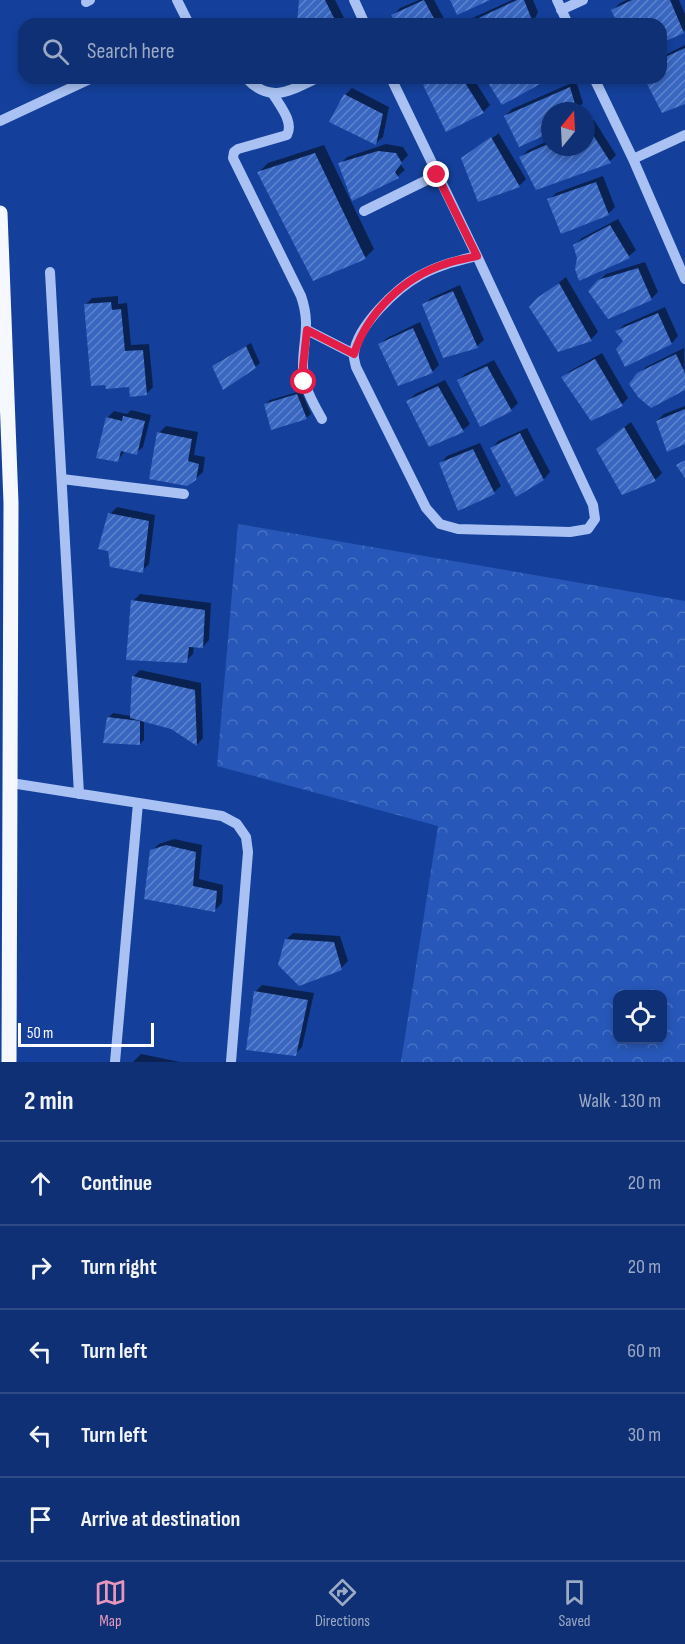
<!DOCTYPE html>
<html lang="en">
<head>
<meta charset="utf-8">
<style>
	:root { --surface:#0f3074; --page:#183879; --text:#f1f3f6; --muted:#9ba9c5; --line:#2f4b86; --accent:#e797bd }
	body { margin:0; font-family:"Sofia Sans Condensed",sans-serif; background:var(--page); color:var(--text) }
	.controls { position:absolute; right:18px; bottom:18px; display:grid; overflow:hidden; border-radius:12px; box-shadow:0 3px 9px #0003 }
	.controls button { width:54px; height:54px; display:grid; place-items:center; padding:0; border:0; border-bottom:2px solid var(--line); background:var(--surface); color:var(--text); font:30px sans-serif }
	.compass { position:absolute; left:541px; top:102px; width:54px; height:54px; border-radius:50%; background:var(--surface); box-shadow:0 3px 9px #0003; rotate:18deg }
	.scale { position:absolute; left:18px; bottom:15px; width:136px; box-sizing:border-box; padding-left:6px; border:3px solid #fff; border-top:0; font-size:16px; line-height:21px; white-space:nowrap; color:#fff; -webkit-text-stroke:4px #14409b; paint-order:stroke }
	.stop { position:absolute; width:18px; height:18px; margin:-14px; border:4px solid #e11d48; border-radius:50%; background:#fff }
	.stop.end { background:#e11d48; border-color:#fff; box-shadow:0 2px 6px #0008 }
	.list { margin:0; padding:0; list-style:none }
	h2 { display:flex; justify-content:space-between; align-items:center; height:78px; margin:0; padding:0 24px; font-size:26px }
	h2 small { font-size:20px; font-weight:400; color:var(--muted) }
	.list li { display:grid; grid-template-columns:39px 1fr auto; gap:18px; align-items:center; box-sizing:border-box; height:84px; padding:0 24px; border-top:2px solid var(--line) }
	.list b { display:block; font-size:22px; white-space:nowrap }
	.list em { font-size:20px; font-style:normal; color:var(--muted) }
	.icon { flex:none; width:33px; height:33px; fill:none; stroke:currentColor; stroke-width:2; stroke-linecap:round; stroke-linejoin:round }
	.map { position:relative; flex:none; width:685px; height:1062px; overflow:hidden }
	.search { position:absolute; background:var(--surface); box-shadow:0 3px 9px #0003; left:18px; right:18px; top:18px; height:66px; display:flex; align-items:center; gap:15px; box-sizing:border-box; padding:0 21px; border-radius:18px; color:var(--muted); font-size:22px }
	.sheet { height:498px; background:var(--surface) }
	nav { display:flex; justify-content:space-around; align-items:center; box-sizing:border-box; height:84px; border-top:2px solid var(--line); background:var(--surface); font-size:16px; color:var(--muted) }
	nav a { display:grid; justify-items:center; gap:3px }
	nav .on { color:var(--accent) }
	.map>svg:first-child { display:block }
	.forest { fill:url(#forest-crowns); fill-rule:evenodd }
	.shadow { fill:#0007 }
	.building { fill:url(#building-hatch) }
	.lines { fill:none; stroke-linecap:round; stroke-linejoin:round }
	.minor { stroke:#a9c2f3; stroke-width:10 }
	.major { stroke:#f5f8ff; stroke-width:15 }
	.route { stroke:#e11d48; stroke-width:8 }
</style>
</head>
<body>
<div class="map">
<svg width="685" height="1062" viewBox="0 0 685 1062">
	<defs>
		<pattern id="forest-crowns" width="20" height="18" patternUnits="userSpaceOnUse" patternTransform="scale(1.5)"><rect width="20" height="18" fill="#2758b9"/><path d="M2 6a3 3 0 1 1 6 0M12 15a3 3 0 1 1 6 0" fill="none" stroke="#4771c4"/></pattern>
		<pattern id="building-hatch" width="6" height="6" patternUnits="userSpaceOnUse" patternTransform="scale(1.5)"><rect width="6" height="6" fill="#3866c1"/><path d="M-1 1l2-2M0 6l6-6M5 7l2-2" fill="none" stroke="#6085cd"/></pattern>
	</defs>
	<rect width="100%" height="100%" fill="#14409b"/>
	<path class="forest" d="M238 524 685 601V1062H401L438 826 217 766ZM618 994H662V1040H618Z"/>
	<path class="shadow" d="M301 0H335L347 24H298Z
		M419 0H434L447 24H397L393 15 400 8Z
		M512 0H533L538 12 532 24H465L468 20Z
		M627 0H679L685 14V30L661 41V24H620L613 10 620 3Z
		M685 45V102L646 78H661V57Z
		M432 78H473L490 105 483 112 424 86Z
		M576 81 583 103 575 111H550V131L505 116 512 109Z
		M352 88 389 107 383 137 376 143 345 95Z
		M594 120 616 155 610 161 521 157 528 150 550 140V147H586V123Z
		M498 132 526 179 519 186 463 158 498 134Z
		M386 144 403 147 408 155 400 164 405 170 398 176 353 199 340 164 347 157Z
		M324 145 374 249 365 258 259 172 268 163Z
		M603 176 615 207 608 214 549 200 556 193Z
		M618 219 636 250 629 256 580 279 579 258 575 245 582 238Z
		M645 262 658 292 651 299 609 317 589 291 606 274Z
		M566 277 598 332 591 339 558 350 538 299Z
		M460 285 484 340 477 346 424 305 431 298Z
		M118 296V304L127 303 131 345 149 344 153 387 146 394 130 385 107 383 85 305 92 298Z
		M665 307 678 336 672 343 626 365 624 342 617 331 624 325Z
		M420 322 439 365 433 371 399 385 380 344 387 338Z
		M251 343 260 363 255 367 218 362Z
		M684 348 685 388 639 374 646 367Z
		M602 353 628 398 622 404 563 377 570 371Z
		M494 360 518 403 511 410 458 381 465 374Z
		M445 380 470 424 463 430 430 445 408 401 415 394Z
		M301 391 311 414 306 418 265 404 270 400Z
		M685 406V442L657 421 664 414Z
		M131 410 151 415 143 447 136 453 125 451 117 461 107 418 114 411 127 414Z
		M631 422 662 473 655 480 605 442Z
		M166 426 198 432 194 455 205 457 203 472 195 479 159 433Z
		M527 428 550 472 544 479 516 495 492 448 498 441Z
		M480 443 501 486 494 492 441 463 447 456Z
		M117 507 155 515 149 564 142 571 110 514Z
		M140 594 211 603 209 640 203 647 194 646 193 654 186 661 133 601Z
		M140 670 201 683 203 738 197 745 172 727 144 720V740L140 744 108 718 113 713 131 716 133 677Z
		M174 839 202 845 199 879 223 885 222 903 215 910 151 851 159 844Z
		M293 933 340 936 348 961 341 968 286 940Z
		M262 985 314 993 302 1047 295 1054 255 992Z
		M141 1054 180 1062H133Z"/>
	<path class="building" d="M299 0H325L337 24H297Z
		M424 0 437 24H396L391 15Z
		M450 0H490L457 15Z
		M517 0H524L532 20 530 24H466Z
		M632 0H670L684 33 661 43V24H618L611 10Z
		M685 48V104L662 113 644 78H661V59Z
		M435 78H462L484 113 446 132 423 85Z
		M485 78H551L502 105Z
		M570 87 577 111H550V133L519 147 504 116Z
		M344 94 383 114 376 145 329 122Z
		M586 124 611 163 536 190 519 157 550 143V147H586Z
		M491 137 520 187 478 202 461 158Z
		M378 151 396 153 402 163 395 172 399 178 352 201 338 163Z
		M315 153 366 259 313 281 257 172Z
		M596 182 609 215 561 234 547 199Z
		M610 225 630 258 579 281 575 269 577 258 573 245Z
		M638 268 652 300 608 319 588 291 598 280Z
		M559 283 592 341 558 352 529 307 537 298Z
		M453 291 478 348 443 358 422 304Z
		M111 302 112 310 121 309 125 351 143 350 147 395 130 397 129 387 106 389 105 385 91 386 84 304Z
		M658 313 672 344 625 367 616 349 623 341 615 331Z
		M413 328 433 373 398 386 378 344Z
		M246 346 256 368 223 390 212 366Z
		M676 354 685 373V390L651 408 638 397 629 384 637 373Z
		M595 359 623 406 591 421 561 377Z
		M487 366 512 411 480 427 457 380Z
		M438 386 464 432 429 447 406 401Z
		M297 394 307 419 271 430 264 404Z
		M685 409V444L667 452 656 421Z
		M123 416 145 421 137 455 121 451 118 462 96 458 106 417 122 421Z
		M624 427 656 481 622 495 596 449Z
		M157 432 192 439 188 461 199 464 196 480 187 486 149 479Z
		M520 433 544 480 516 497 490 448Z
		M473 449 495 494 458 511 439 463Z
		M685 460V478L676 465Z
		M108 513 149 521 143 573 110 567 108 551 98 549Z
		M131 600 205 610 203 648 189 647 187 663 126 660Z
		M132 676 195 690 197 746 171 729 130 718Z
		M107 717 140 721V745L103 743Z
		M166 845 196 852 193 886 217 891 215 912 144 899 150 850Z
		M285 939 334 942 342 970 299 986 278 965Z
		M254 991 308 1000 296 1056 246 1050Z"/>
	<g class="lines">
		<path class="minor" d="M177 0 189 24
			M354 0 365 24
			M557 0 568 24
			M86 2 90 0
			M561 10 583 0
			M246 78C270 104 290 91 317 78
			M391 78 477 256 593 505 595 519 588 529 570 532 458 529 440 524 426 508 356 367C355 362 353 357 354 353 357 326 397 288 419 276 438 265 457 261 477 256
			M594 78 633 159 685 279
			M273 94C280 106 294 122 287 135L238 149 234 152 233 158 301 296C311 325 303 339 303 366 303 386 313 403 322 419
			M0 121 92 78
			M633 159 685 135
			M364 211 437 175
			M50 272 79 794
			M307 330 354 354
			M62 479 184 494
			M11 783 222 816 237 824 246 837 248 852 231 1062
			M115 1062 138 803"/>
		<path class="major" d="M0 213 11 503 9 1062"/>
	</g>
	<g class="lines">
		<path class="route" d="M304 382 303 366 307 330 354 354C367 313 404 277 445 264 455 260 466 259 477 256L437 175"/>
	</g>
</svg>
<div class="controls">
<button><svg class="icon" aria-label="locate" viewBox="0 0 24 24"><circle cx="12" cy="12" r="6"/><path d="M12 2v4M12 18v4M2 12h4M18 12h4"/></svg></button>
</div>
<svg class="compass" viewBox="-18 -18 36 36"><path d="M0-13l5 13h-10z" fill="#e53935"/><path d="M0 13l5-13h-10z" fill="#9ba9c5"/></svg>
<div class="scale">50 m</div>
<div class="stop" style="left:304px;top:382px"></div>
<div class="stop end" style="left:437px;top:175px"></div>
<div class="search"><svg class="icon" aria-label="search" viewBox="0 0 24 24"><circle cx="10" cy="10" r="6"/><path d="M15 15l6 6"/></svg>Search here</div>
</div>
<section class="sheet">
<h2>2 min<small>Walk · 130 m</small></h2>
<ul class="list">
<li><svg class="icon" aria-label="ahead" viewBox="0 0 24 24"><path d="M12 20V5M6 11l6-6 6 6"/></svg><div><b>Continue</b></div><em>20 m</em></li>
<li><svg class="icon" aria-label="right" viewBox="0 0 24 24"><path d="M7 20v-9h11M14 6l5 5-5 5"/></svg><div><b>Turn right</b></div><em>20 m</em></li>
<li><svg class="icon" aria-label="left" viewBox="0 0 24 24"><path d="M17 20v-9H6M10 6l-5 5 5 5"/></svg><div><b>Turn left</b></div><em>60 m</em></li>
<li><svg class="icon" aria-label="left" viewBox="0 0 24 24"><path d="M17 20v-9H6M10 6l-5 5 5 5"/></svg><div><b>Turn left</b></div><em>30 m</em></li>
<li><svg class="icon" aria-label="arrive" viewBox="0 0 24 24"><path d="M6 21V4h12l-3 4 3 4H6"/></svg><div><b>Arrive at destination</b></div></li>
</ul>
</section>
<nav>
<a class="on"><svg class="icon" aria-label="map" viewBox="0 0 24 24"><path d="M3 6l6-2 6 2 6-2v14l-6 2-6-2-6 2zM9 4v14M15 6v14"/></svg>Map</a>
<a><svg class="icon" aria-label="directions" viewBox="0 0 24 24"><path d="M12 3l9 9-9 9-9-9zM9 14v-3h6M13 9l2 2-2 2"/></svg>Directions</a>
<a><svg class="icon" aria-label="saved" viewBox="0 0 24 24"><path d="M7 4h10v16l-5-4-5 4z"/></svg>Saved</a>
</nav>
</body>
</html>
